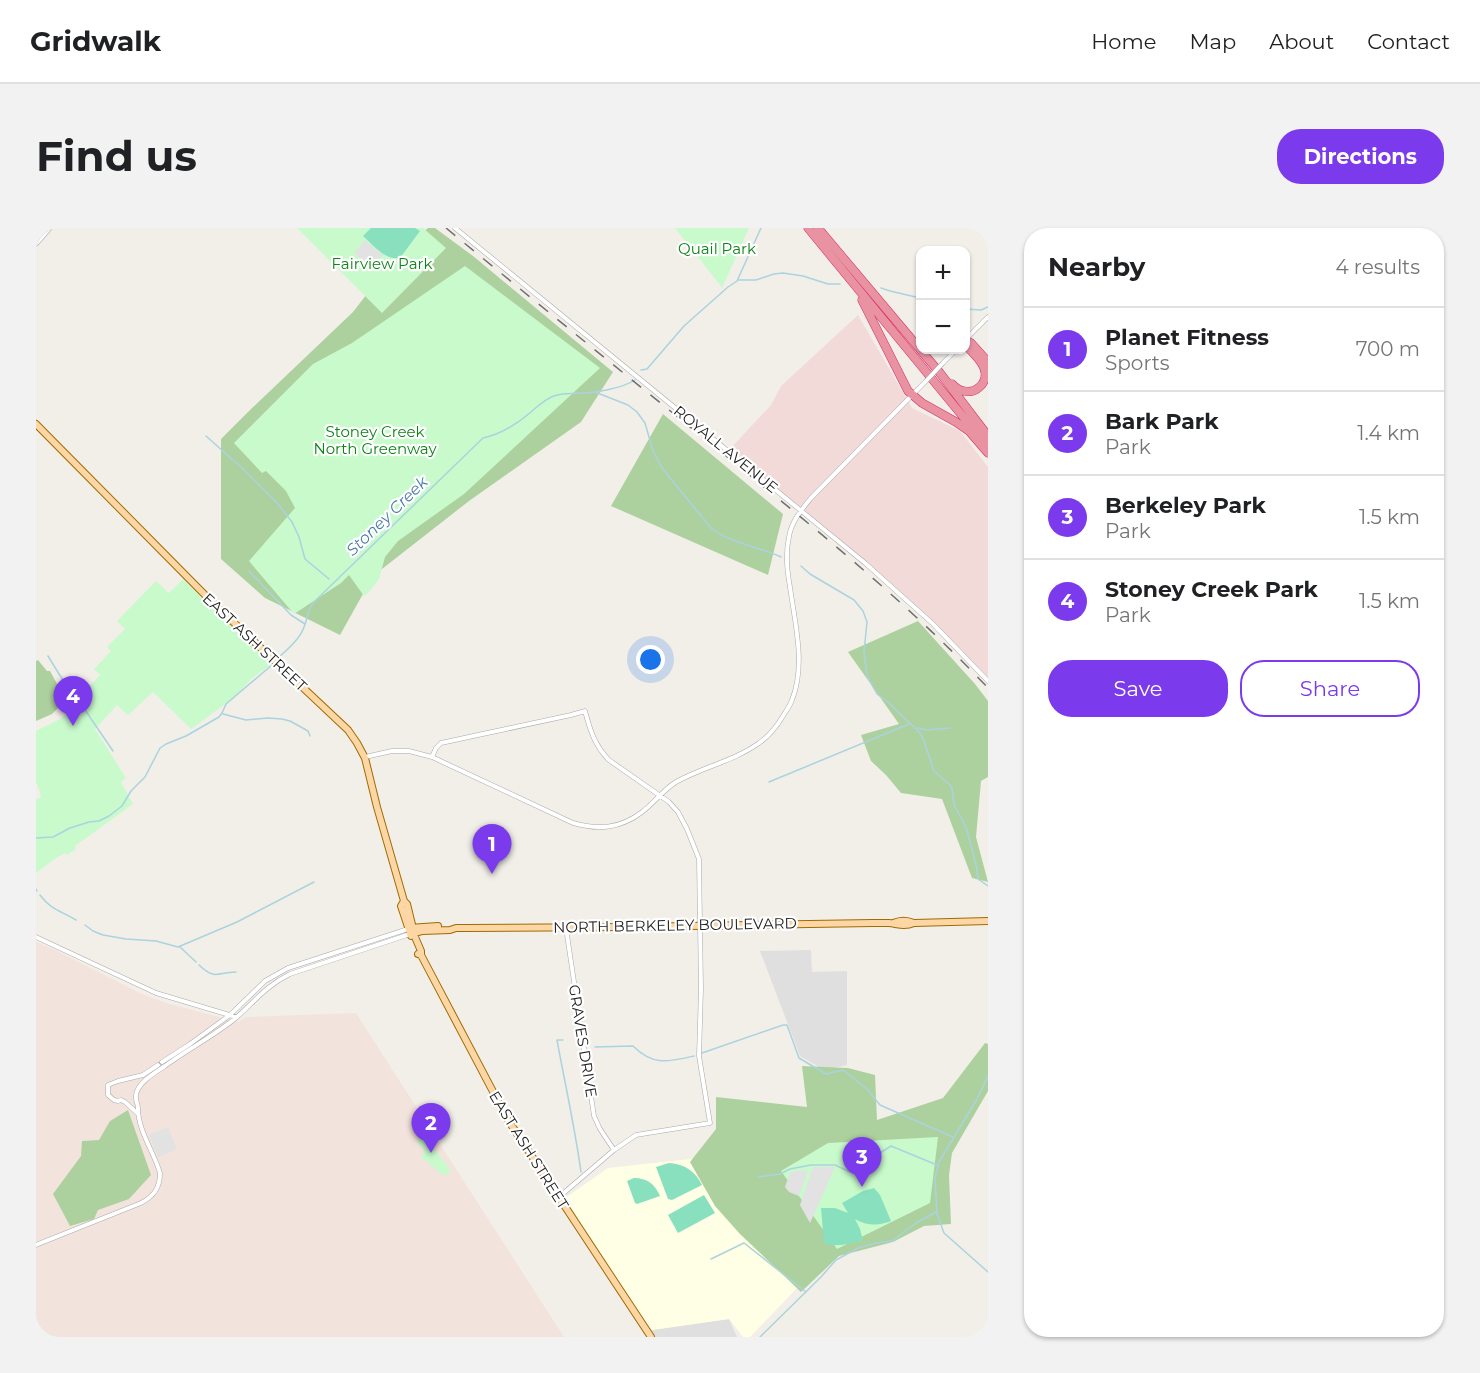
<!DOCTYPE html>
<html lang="en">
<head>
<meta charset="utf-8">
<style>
	:root { --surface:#fff; --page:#f2f2f2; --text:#202124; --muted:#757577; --line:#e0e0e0; --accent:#7c3aed }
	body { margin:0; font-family:Montserrat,sans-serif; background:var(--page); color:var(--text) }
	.controls { position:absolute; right:18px; top:18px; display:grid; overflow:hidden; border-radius:12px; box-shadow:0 2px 4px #0004 }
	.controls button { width:54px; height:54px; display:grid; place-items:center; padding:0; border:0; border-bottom:2px solid var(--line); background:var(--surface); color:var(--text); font:30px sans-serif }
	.you { position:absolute; left:615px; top:432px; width:21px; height:21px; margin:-15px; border:4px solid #fff; border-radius:50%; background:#1a73e8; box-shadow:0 0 0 9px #1a73e833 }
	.badge { display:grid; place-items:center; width:39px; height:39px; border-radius:50%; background:var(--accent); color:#fff; font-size:20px; font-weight:700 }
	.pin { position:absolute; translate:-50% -50px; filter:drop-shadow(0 2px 3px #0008) }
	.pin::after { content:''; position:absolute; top:32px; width:21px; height:18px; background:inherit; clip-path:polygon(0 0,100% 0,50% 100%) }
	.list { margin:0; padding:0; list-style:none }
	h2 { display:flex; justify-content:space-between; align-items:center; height:78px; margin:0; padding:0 24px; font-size:26px }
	h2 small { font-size:20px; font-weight:400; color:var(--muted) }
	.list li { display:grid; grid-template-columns:39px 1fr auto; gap:18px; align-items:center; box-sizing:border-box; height:84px; padding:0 24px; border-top:2px solid var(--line) }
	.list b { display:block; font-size:22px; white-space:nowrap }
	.list p { margin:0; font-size:20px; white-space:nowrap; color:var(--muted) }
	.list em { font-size:20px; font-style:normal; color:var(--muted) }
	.actions { display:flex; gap:12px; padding:18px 24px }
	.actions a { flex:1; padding:14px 0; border:2px solid var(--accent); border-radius:24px; text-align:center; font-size:21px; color:var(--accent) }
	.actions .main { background:var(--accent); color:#fff }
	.map { position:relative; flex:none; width:952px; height:1109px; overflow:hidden; border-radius:24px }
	header { display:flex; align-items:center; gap:36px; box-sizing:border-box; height:84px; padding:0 30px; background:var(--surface); border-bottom:2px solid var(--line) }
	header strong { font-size:28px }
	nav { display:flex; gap:33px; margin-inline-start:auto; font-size:21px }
	.intro { display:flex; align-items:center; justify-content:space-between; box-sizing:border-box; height:144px; padding:0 36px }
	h1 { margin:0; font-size:42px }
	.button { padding:15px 27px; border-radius:24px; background:var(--accent); color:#fff; font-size:21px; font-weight:700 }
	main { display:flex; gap:36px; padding:0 36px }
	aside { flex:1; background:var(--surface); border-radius:24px; box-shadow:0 2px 4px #0004 }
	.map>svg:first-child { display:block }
	.residential { fill:#e0dfdf }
	.commercial { fill:#f2dad9 }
	.education { fill:#ffffe5 }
	.military { fill:#f3e3dd }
	.forest { fill:#add19e }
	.park { fill:#c8facc }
	.pitch { fill:#88e0be }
	.parking { fill:#e2e2e2 }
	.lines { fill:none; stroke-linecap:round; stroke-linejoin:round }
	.stream { stroke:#aad3df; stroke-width:1.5 }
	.tertiary-casing { stroke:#a9a9a9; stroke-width:5 }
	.primary-casing { stroke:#a06b00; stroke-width:8 }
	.motorway-casing { stroke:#dc2a67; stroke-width:9 }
	.tertiary { stroke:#fff; stroke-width:4 }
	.primary { stroke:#fcd6a4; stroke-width:6 }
	.motorway { stroke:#e892a2; stroke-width:8 }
	.rail { stroke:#707070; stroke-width:1.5; stroke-dasharray:12 12; stroke-linecap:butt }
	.tertiary-bridge-casing { stroke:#a9a9a9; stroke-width:5; stroke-linecap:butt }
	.tertiary-bridge { stroke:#fff; stroke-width:4 }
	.labels { text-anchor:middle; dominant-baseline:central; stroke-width:4.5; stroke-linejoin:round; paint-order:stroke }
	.park-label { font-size:15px; fill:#0c8416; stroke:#fff }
	.street-label { font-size:15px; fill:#222; stroke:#fff }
	.water-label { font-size:16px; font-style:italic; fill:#4a7aab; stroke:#fff }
</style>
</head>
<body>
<header>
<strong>Gridwalk</strong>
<nav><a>Home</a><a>Map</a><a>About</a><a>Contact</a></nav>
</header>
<div class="intro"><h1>Find us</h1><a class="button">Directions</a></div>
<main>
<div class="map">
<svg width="952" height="1109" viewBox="0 0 952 1109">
	<rect width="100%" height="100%" fill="#f2efe9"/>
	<path class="residential" d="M775 722 776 744 811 743V837L788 842 764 828 724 723Z
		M693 1091 701 1109H619L617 1107 616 1102Z"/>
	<path class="commercial" d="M822 87 876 180 924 203 952 239V454L875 377 692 223 735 177 745 158Z"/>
	<path class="education" d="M673 929 792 1028 714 1109H707L693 1091 616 1102 608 1093 529 970 572 940Z"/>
	<path class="military" d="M0 714 15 720 106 766 130 775 202 794 210 789 320 785 528 1109H0Z"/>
	<path class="forest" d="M392 0H399L437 28 577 144 545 194 433 273 337 348 304 407 229 370 185 331V211L214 182 317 84 365 22Z
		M627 186 747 286 732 347 575 278Z
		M882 393 939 456 952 473V549L945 553 940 609 952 654 936 650 906 571 865 565 850 547 835 533 825 507 863 496 812 424Z
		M2 432 11 443H14L30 472 16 486 0 493V433Z
		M949 815 952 816V863L916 925 913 947 915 996 888 998 857 1014 803 1028 765 1064 704 1006 679 978 654 934 680 901V869L771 879 766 838 812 840 839 847 841 892 907 870Z
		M92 882 115 947 93 971 62 982 58 991 34 998 17 966 45 928 46 913 63 912 74 893Z"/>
	<path class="park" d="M261 0H387L410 20 346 85Z
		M639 0H713L686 60 684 57Z
		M429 38 564 140 428 266 362 313 349 329 343 351 332 365 328 368 313 347 305 355 258 386 213 333 259 280 250 263 230 243 226 245 198 215 277 136 316 115Z
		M147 351 178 382 236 436 215 451 200 468 155 501 117 464 92 487 81 477 59 501 90 550 85 554 97 576 39 618 40 621 31 627 29 625 20 630 0 645V571L5 570 3 561 0 554V503L24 491 41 476 39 473 64 447 58 441 75 423 71 419 89 401 81 393 120 353 133 365Z
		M386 906 415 942 408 948 385 929 389 922 381 915Z
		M902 909 894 975 801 1021 745 943 792 915Z"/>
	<path class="pitch" d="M335 0H379L384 3 364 30C350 33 337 17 327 8Z
		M633 935C649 936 659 943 666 957L636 972 632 971 620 939Z
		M598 950C611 950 619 956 624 968L601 976 599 975 591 953Z
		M838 960 844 967 855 993C843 998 831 998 819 991L824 1001 827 1013C815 1015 800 1020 788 1015L785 980H799L812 985 806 975 827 963Z
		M668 967 679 985 642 1005 632 987Z"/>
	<path class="parking" d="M329 12 347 27 336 40 318 25Z
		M132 899 141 921 122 929 113 907Z
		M777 939H799L774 995 764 977Z
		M764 942 772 943 763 968 753 964 749 959 754 945Z"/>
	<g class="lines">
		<path class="stream" d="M702 52H720L738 46 747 45 767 48 792 56H804
			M845 60 854 63 884 70
			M930 81 945 82 952 79
			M605 142 611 141 648 98 692 59 701 53 725 0
			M559 164 592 177 601 184 609 195 617 223 626 240 675 300C695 316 722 318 745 329
			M170 208 206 240 242 276 256 294 263 309 269 331 293 351
			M765 338 774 346 818 372 827 383 831 394 828 424 831 448 841 466 852 474 883 504 887 510 898 543 913 556 916 560 918 577 926 591 931 602 941 641 942 651 952 658
			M213 343 255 387 269 396
			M12 428 23 446 47 479 77 523
			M242 430C251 422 264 411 268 399 273 387 270 383 280 372L447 210C466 206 481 196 495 184 502 178 509 171 518 168 527 165 536 166 545 165 559 165 587 160 599 152
			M187 486 210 492 232 490 246 491 254 493 272 503 274 508
			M881 500 891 502 914 500
			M733 554 873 496
			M0 610 17 609 34 600 53 594 63 593 73 588 86 578 95 563 109 549 124 520 130 516 150 508 183 489 186 485 190 476 236 437
			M0 661 1 663
			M4 667C14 681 25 683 40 692
			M49 697 57 703 67 707 90 711 120 713 142 719 201 694 278 654
			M144 719 160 734
			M163 737C180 753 181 744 200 744
			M527 812H521C529 856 539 900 545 944
			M559 819 597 818C617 838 632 834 658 828
			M666 825 747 797H751L763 830 790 846 807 842 831 861 844 877 917 909
			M952 848 941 871 903 934 899 950 901 986 908 1005 952 1044
			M722 949 744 946 754 941 775 937H799L814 944 855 918 901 937
			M675 1031 708 1015 770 1064
			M724 1109 785 1049 800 1032 822 1020 840 1015 856 1013 880 995 900 984"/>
		<defs>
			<path id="tertiary" d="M419 0 829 335 897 396 952 453
				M0 16 14 0
				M930 111 952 89
				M907 135 920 122
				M329 529 356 523H373L396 529 537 595C562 602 584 601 606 584 618 575 627 562 640 554 667 539 698 533 723 515 732 509 741 498 747 488 750 483 754 478 756 472 770 437 759 396 754 359 751 343 749 326 753 309 755 294 766 281 775 270L890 153
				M396 529 400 520 405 515 535 487 549 483C554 502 559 518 573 532L633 574 642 584 651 601 663 631 665 761 663 828 674 895 600 907 578 922 523 969
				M530 700 558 888 564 901 578 922
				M0 709 120 765 200 789
				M126 834 154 816 194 787 229 753 252 740 372 701
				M101 885 89 874 85 872 82 873 78 872 72 867V857L82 853 107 847 122 837
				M0 1017 105 975C118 968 124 960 124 945 118 924 102 903 102 880 102 876 99 872 100 867 102 854 119 845 129 838 152 821 178 808 201 789 219 773 231 757 254 746L374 706"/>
			<path id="primary" d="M0 196 177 375 312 502 321 515 329 530 341 579 368 673 371 676 379 709 385 723V727
				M368 673 365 678 375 708
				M878 695 952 693
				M373 700 402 698
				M374 706 386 703 414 702 420 700H430L594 699 837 695C842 695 848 695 853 695 862 696 868 699 878 695 870 692 865 692 857 695
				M382 726 385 727 472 892 615 1109"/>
			<path id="motorway" d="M772 0 952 219
				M782 0 904 145 952 208
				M826 72 872 163 886 175 920 194 933 203 952 225
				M930 113 935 115 952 134
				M916 156C919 159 923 163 928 163 940 166 951 155 949 144 948 133 936 125 930 117"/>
		</defs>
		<use href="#tertiary" class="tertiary-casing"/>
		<use href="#primary" class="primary-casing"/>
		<use href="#motorway" class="motorway-casing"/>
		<use href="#tertiary" class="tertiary"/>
		<use href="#primary" class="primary"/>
		<use href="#motorway" class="motorway"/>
		<path class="rail" d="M410 0C501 75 592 149 684 223 777 299 870 373 952 460"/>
		<defs>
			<path id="tertiary-bridge" d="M890 153 907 135"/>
		</defs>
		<use href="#tertiary-bridge" class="tertiary-bridge-casing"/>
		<use href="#tertiary-bridge" class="tertiary-bridge"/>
	</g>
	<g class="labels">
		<g class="park-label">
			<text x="681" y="20">Quail Park</text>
			<text x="346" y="35">Fairview Park</text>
			<text x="339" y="203">Stoney Creek<tspan x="339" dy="17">North Greenway</tspan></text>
		</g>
		<g class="street-label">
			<text transform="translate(690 221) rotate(39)">ROYALL AVENUE</text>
			<text transform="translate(219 414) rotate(43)">EAST ASH STREET</text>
			<text transform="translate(639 697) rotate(-1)">NORTH BERKELEY BOULEVARD</text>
			<text transform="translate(547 813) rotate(81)">GRAVES DRIVE</text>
			<text transform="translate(493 922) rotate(58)">EAST ASH STREET</text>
		</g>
		<g class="water-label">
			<text transform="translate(351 288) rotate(-44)">Stoney Creek</text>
		</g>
	</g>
</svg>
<div class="controls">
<button>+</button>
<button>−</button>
</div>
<div class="you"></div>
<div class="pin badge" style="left:456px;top:646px">1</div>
<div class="pin badge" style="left:395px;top:925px">2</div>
<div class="pin badge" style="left:826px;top:959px">3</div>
<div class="pin badge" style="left:37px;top:498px">4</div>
</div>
<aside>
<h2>Nearby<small>4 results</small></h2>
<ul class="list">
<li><span class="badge">1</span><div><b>Planet Fitness</b><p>Sports</p></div><em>700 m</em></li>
<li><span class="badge">2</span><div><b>Bark Park</b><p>Park</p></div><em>1.4 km</em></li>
<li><span class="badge">3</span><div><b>Berkeley Park</b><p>Park</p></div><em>1.5 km</em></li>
<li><span class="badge">4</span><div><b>Stoney Creek Park</b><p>Park</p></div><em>1.5 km</em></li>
</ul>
<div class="actions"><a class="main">Save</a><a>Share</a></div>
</aside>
</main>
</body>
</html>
